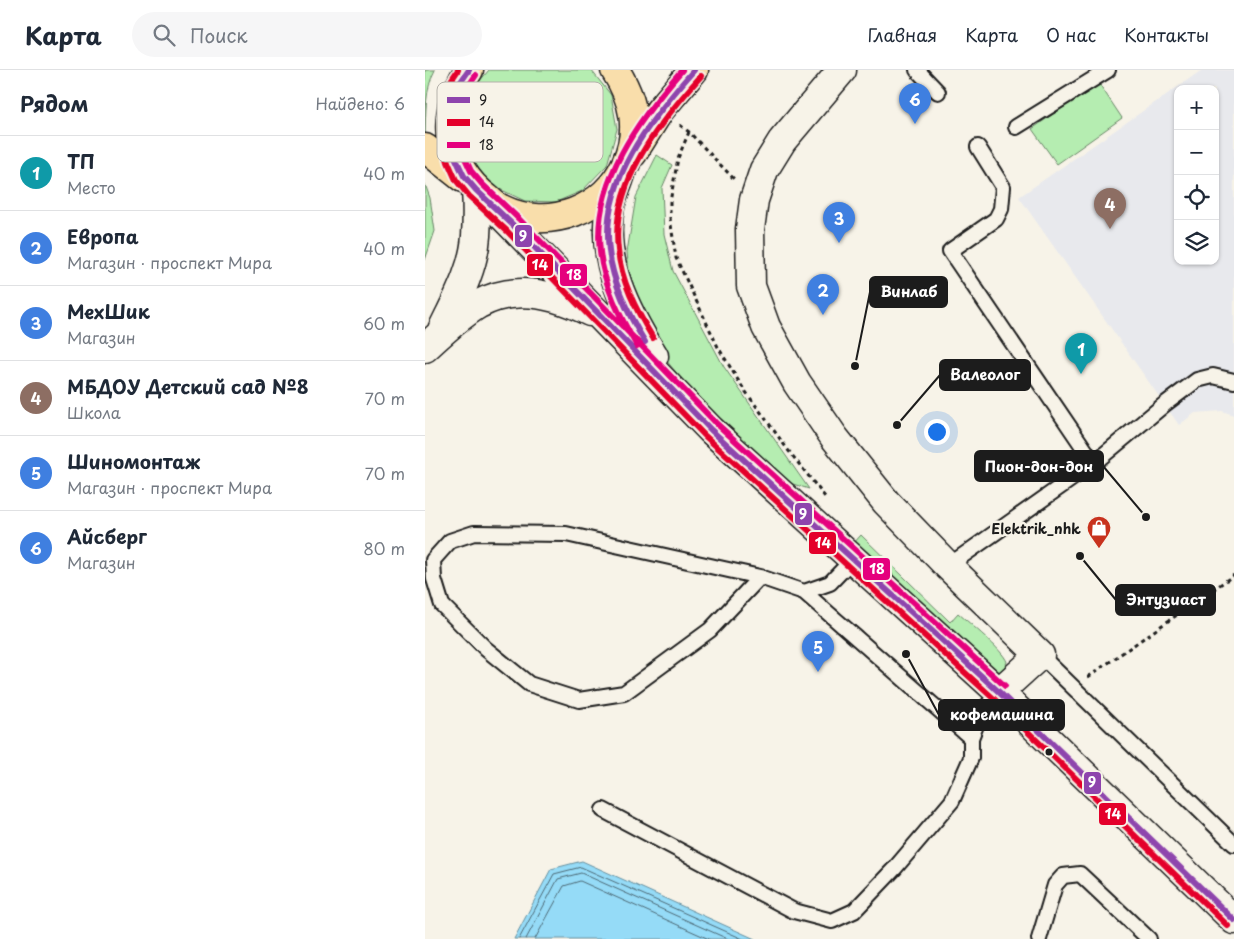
<!DOCTYPE html>
<html lang="ru">
<head>
<meta charset="utf-8">
<style>
	:root { --surface:#fff; --page:#f6f6f7; --text:#1f2937; --muted:#747a83; --line:#e0e1e3; --accent:#111827 }
	body { margin:0; font-family:"Playpen Sans",sans-serif; background:var(--page); color:var(--text) }
	.controls { position:absolute; right:15px; top:15px; display:grid; overflow:hidden; border-radius:10px; box-shadow:0 1px 4px #0004 }
	.controls button { width:45px; height:45px; display:grid; place-items:center; padding:0; border:0; border-bottom:1px solid var(--line); background:var(--surface); color:var(--text); font:25px sans-serif }
	.you { position:absolute; left:511px; top:361px; width:18px; height:18px; margin:-12px; border:4px solid #fff; border-radius:50%; background:#1a73e8; box-shadow:0 0 0 8px #1a73e833 }
	.badge { display:grid; place-items:center; width:32px; height:32px; border-radius:50%; background:var(--accent); color:#fff; font-size:16px; font-weight:700 }
	.pin { position:absolute; translate:-50% -41px; filter:drop-shadow(0 1px 2px #0008) }
	.pin::after { content:''; position:absolute; top:26px; width:18px; height:15px; background:inherit; clip-path:polygon(0 0,100% 0,50% 100%) }
	.list { margin:0; padding:0; list-style:none }
	h2 { display:flex; justify-content:space-between; align-items:center; height:65px; margin:0; padding:0 20px; font-size:21px }
	h2 small { font-size:16px; font-weight:400; color:var(--muted) }
	.list li { display:grid; grid-template-columns:32px 1fr auto; gap:15px; align-items:center; box-sizing:border-box; height:75px; padding:0 20px; border-top:1px solid var(--line) }
	.list b { display:block; font-size:19px; white-space:nowrap }
	.list p { margin:0; font-size:16px; white-space:nowrap; color:var(--muted) }
	.list em { font-size:16px; font-style:normal; color:var(--muted) }
	.icon { flex:none; width:28px; height:28px; fill:none; stroke:currentColor; stroke-width:2; stroke-linecap:round; stroke-linejoin:round }
	.map { position:relative; flex:none; width:809px; height:869px; overflow:hidden }
	header { display:flex; align-items:center; gap:30px; box-sizing:border-box; height:70px; padding:0 25px; background:var(--surface); border-bottom:1px solid var(--line) }
	header strong { font-size:24px }
	nav { display:flex; gap:28px; margin-inline-start:auto; font-size:18px }
	.search { width:350px; height:45px; background:var(--page); display:flex; align-items:center; gap:12px; box-sizing:border-box; padding:0 18px; border-radius:28px; color:var(--muted); font-size:19px }
	main { display:flex }
	aside { flex:1; background:var(--surface) }
	.map>svg:first-child { display:block }
	.built { fill:#e8e9ed; fill-rule:evenodd }
	.green { fill:#b5edb1; stroke:#688466 }
	.water { fill:#95dbf7; stroke:#658f9f }
	.lines { fill:none; stroke-linecap:round; stroke-linejoin:round }
	.shore { stroke:#4c6874; stroke-width:1 }
	.service-casing { stroke:#1c1c1c; stroke-width:18 }
	.tertiary-casing { stroke:#1c1c1c; stroke-width:31 }
	.secondary-casing { stroke:#1c1c1c; stroke-width:31 }
	.primary-casing { stroke:#1c1c1c; stroke-width:31 }
	.path { stroke:#1c1c1c; stroke-width:3; stroke-dasharray:4 4; stroke-linecap:butt }
	.service { stroke:#f7f3e8; stroke-width:14 }
	.tertiary { stroke:#f7f3e8; stroke-width:28 }
	.secondary { stroke:#f7f3e8; stroke-width:28 }
	.primary { stroke:#f9deab; stroke-width:28 }
	.bus-1-casing { stroke:#f7f3e8; stroke-width:10 }
	.bus-2-casing { stroke:#f7f3e8; stroke-width:10 }
	.bus-3-casing { stroke:#f7f3e8; stroke-width:10 }
	.bus-1 { stroke:#8e44ad; stroke-width:6 }
	.bus-2 { stroke:#e4002b; stroke-width:6 }
	.bus-3 { stroke:#e5007d; stroke-width:6 }
	.bus-dot { fill:#1c1c1c; stroke:#f7f3e8; stroke-width:2 }
	.labels { text-anchor:middle; dominant-baseline:central; stroke-width:5; stroke-linejoin:round; paint-order:stroke }
	.poi-label { font-size:14px; font-weight:bold; fill:#1c1c1c; stroke:#f7f3e8; text-anchor:end }
	.key { fill:#f7f3e8; stroke:#b5b2ab; stroke-width:1 }
	.key-label { font-size:14px; fill:#1c1c1c }
	.leader { fill:none; stroke:#1c1c1c; stroke-width:2 }
	.callout-dot { fill:#1c1c1c; stroke:#f7f3e8; stroke-width:2 }
	.callout { fill:#1c1c1c; stroke:#1c1c1c; stroke-width:2 }
	.callout-label { font-size:15px; text-anchor:middle; font-weight:bold; fill:#fff }
	.line-badge { stroke:#f7f3e8; stroke-width:2 }
	.badge-label { font-size:14px; text-anchor:middle; font-weight:bold; fill:#fff }
</style>
</head>
<body>
<header>
<strong>Карта</strong>
<div class="search"><svg class="icon" aria-label="search" viewBox="0 0 24 24"><circle cx="10" cy="10" r="6"/><path d="M15 15l6 6"/></svg>Поиск</div>
<nav><a>Главная</a><a>Карта</a><a>О нас</a><a>Контакты</a></nav>
</header>
<main>
<aside>
<h2>Рядом<small>Найдено: 6</small></h2>
<ul class="list">
<li><span class="badge" style="background:#0f9aa8">1</span><div><b>ТП</b><p>Место</p></div><em>40 m</em></li>
<li><span class="badge" style="background:#3f7fe0">2</span><div><b>Европа</b><p>Магазин · проспект Мира</p></div><em>40 m</em></li>
<li><span class="badge" style="background:#3f7fe0">3</span><div><b>МехШик</b><p>Магазин</p></div><em>60 m</em></li>
<li><span class="badge" style="background:#8d6e63">4</span><div><b>МБДОУ Детский сад №8</b><p>Школа</p></div><em>70 m</em></li>
<li><span class="badge" style="background:#3f7fe0">5</span><div><b>Шиномонтаж</b><p>Магазин · проспект Мира</p></div><em>70 m</em></li>
<li><span class="badge" style="background:#3f7fe0">6</span><div><b>Айсберг</b><p>Магазин</p></div><em>80 m</em></li>
</ul>
</aside>
<div class="map">
<svg width="809" height="869" viewBox="0 0 809 869">
	<rect width="100%" height="100%" fill="#f7f3e8"/>
	<filter id="ink" filterUnits="userSpaceOnUse"><feTurbulence type="fractalNoise" baseFrequency=".02" numOctaves="2"/><feDisplacementMap in="SourceGraphic" scale="10" xChannelSelector="R" yChannelSelector="G"/><feConvolveMatrix kernelMatrix="1 2 1 2 8 2 1 2 1" color-interpolation-filters="sRGB"/></filter>
	<g filter="url(#ink)">
		<path class="built" d="M777 0H809V345L797 341 770 343 754 355 594 127ZM753 19H790V191H753Z"/>
		<path class="green" d="M0 0H10C0 18 1 43 0 63Z
			M64 0H166L186 25 192 59 182 95 157 121 131 132 100 131 64 114 44 84 38 50 47 20Z
			M673 12 697 48 632 94 607 59Z
			M232 85 247 95 237 118 239 164 248 201 299 297 384 419 355 410 280 337 235 283 205 212 202 182 211 127Z
			M0 114 5 128 10 161 0 190Z
			M436 465 525 552 533 543C544 553 578 580 582 592L578 600 572 603 428 474Z"/>
		<path class="water" d="M157 791 330 869H89L126 799Z"/>
		<g class="lines">
			<path class="shore" d="M94 869 129 804 156 797 318 869
				M101 869 133 809 156 803 303 869
				M110 869 139 816 155 811 284 869"/>
			<defs>
				<path id="service" d="M492 0 513 22
					M591 57 683 0
					M553 77 578 117 576 139 571 149 525 181 669 393
					M523 496 669 393 740 334 772 310 788 306 809 311
					M335 507 285 560 199 623 154 630 104 614 61 579 17 535 9 509 8 490 25 471 49 463 141 464 335 507 379 522 546 668
					M379 522 405 513 428 489
					M615 585 809 774
					M178 740 369 841 407 851 429 841 470 798 527 731 546 688V668L556 643 574 622
					M614 869 630 815 638 806 655 804 724 869"/>
				<path id="tertiary" d="M417 0 357 71 339 100 329 130 325 159 326 216 341 257 372 313 409 367 461 432 523 496 615 585 574 622"/>
				<path id="secondary" d="M196 104C193 115 187 126 185 137 175 191 201 241 229 286
					M65 133 286 360 574 622 809 850
					M17 260C31 231 49 199 51 166 52 151 52 135 51 120
					M0 278C14 265 37 244 54 234 91 214 130 224 165 242"/>
				<path id="primary" d="M44 0C15 44 19 95 62 128 66 132 71 137 77 139 123 162 181 140 201 93 216 60 209 30 190 0
					M0 78 38 108
					M208 83 235 40 269 0"/>
			</defs>
			<use href="#service" class="service-casing"/>
			<use href="#tertiary" class="tertiary-casing"/>
			<use href="#secondary" class="secondary-casing"/>
			<use href="#primary" class="primary-casing"/>
			<path class="path" d="M255 55 264 62 309 109
				M264 62 253 88 245 132V148L251 188 293 277 316 315 363 380 400 427
				M663 607 809 505"/>
			<use href="#service" class="service"/>
			<use href="#tertiary" class="tertiary"/>
			<use href="#secondary" class="secondary"/>
			<use href="#primary" class="primary"/>
			<defs>
				<path id="bus-1" d="M44 0 35 13 28 30 25 48 26 69 31 89 39 106 51 120 88 155 286 360 574 622 809 850
					M220 272C203 244 188 214 184 181 175 111 226 49 269 0"/>
				<path id="bus-2" d="M33 0 27 9 20 28 16 47 17 69 23 92 31 110 44 126 82 161 280 366 568 628 803 856
					M228 268C211 240 196 211 193 180 185 113 234 53 276 6"/>
				<path id="bus-3" d="M51 5 43 17 36 32 34 49 35 68 39 86 46 101 57 114 94 149 292 354 580 616
					M212 276C195 247 179 216 175 182 167 112 214 49 257 0"/>
			</defs>
			<use href="#bus-1" class="bus-1-casing"/>
			<use href="#bus-2" class="bus-2-casing"/>
			<use href="#bus-3" class="bus-3-casing"/>
			<use href="#bus-1" class="bus-1"/>
			<use href="#bus-2" class="bus-2"/>
			<use href="#bus-3" class="bus-3"/>
		</g>
	</g>
	<defs>
		<symbol id="shop-pin" viewBox="-11 -11 22 30"><path d="M0 17L-7.5 6A9.5 9.5 0 1 1 7.5 6Z" fill="#c8321e" stroke="#f7f3e8"/><path d="M-5-2.5h2.3a2.7 3.5 0 0 1 5.4 0H5L5.5 6h-11ZM-1.5-2.5h3a1.5 2.3 0 0 0-3 0Z" fill="#fff"/></symbol>
	</defs>
	<g fill-rule="evenodd">
		<use href="#shop-pin" x="660" y="444" width="28" height="38"/>
	</g>
	<circle class="bus-dot" cx="624" cy="682" r="4.5"/>
	<g class="labels">
		<g class="poi-label">
			<text x="656" y="458">Elektrik_nhk</text>
		</g>
	</g>
	<rect x="12" y="12" width="166" height="80" rx="8" class="key"/>
	<rect x="22" y="27" width="23" height="6" fill="#8e44ad"/>
	<rect x="22" y="49" width="23" height="7" fill="#e4002b"/>
	<rect x="22" y="72" width="23" height="6" fill="#e5007d"/>
	<g class="key-label">
		<text x="54" y="35">9</text>
		<text x="54" y="57">14</text>
		<text x="54" y="80">18</text>
	</g>
	<path class="leader" d="M430 296L445 222M472 355L515 305M721 447L678 396M655 486L691 530M481 584L514 645"/>
	<g class="callout-dot">
		<circle cx="430" cy="296" r="5"/>
		<circle cx="472" cy="355" r="5"/>
		<circle cx="721" cy="447" r="5"/>
		<circle cx="655" cy="486" r="5"/>
		<circle cx="481" cy="584" r="5"/>
	</g>
	<g class="callout">
		<rect x="445" y="207" width="77" height="30" rx="5"/>
		<rect x="515" y="290" width="90" height="30" rx="5"/>
		<rect x="550" y="381" width="128" height="30" rx="5"/>
		<rect x="691" y="515" width="99" height="30" rx="5"/>
		<rect x="514" y="630" width="125" height="30" rx="5"/>
	</g>
	<g class="callout-label">
		<text x="484" y="227">Винлаб</text>
		<text x="560" y="310">Валеолог</text>
		<text x="614" y="402">Пион-дон-дон</text>
		<text x="741" y="535">Энтузиаст</text>
		<text x="577" y="650">кофемашина</text>
	</g>
	<g class="line-badge">
		<rect x="89" y="154" width="19" height="24" rx="5" fill="#8e44ad"/>
		<rect x="101" y="183" width="28" height="24" rx="5" fill="#e4002b"/>
		<rect x="134" y="193" width="29" height="24" rx="5" fill="#e5007d"/>
		<rect x="369" y="432" width="19" height="24" rx="5" fill="#8e44ad"/>
		<rect x="383" y="461" width="29" height="24" rx="5" fill="#e4002b"/>
		<rect x="437" y="487" width="29" height="24" rx="5" fill="#e5007d"/>
		<rect x="658" y="701" width="19" height="24" rx="5" fill="#8e44ad"/>
		<rect x="673" y="732" width="29" height="24" rx="5" fill="#e4002b"/>
	</g>
	<g class="badge-label">
		<text x="98" y="171">9</text>
		<text x="115" y="200">14</text>
		<text x="149" y="210">18</text>
		<text x="378" y="449">9</text>
		<text x="398" y="478">14</text>
		<text x="452" y="504">18</text>
		<text x="667" y="717">9</text>
		<text x="688" y="749">14</text>
	</g>
</svg>
<div class="controls">
<button>+</button>
<button>−</button>
<button><svg class="icon" aria-label="locate" viewBox="0 0 24 24"><circle cx="12" cy="12" r="6"/><path d="M12 2v4M12 18v4M2 12h4M18 12h4"/></svg></button>
<button><svg class="icon" aria-label="layers" viewBox="0 0 24 24"><path d="M12 4l9 5-9 5-9-5zM3 14l9 5 9-5"/></svg></button>
</div>
<div class="you"></div>
<div class="pin badge" style="left:656px;top:304px;background:#0f9aa8">1</div>
<div class="pin badge" style="left:398px;top:245px;background:#3f7fe0">2</div>
<div class="pin badge" style="left:414px;top:173px;background:#3f7fe0">3</div>
<div class="pin badge" style="left:685px;top:159px;background:#8d6e63">4</div>
<div class="pin badge" style="left:393px;top:602px;background:#3f7fe0">5</div>
<div class="pin badge" style="left:490px;top:54px;background:#3f7fe0">6</div>
</div>
</main>
</body>
</html>
